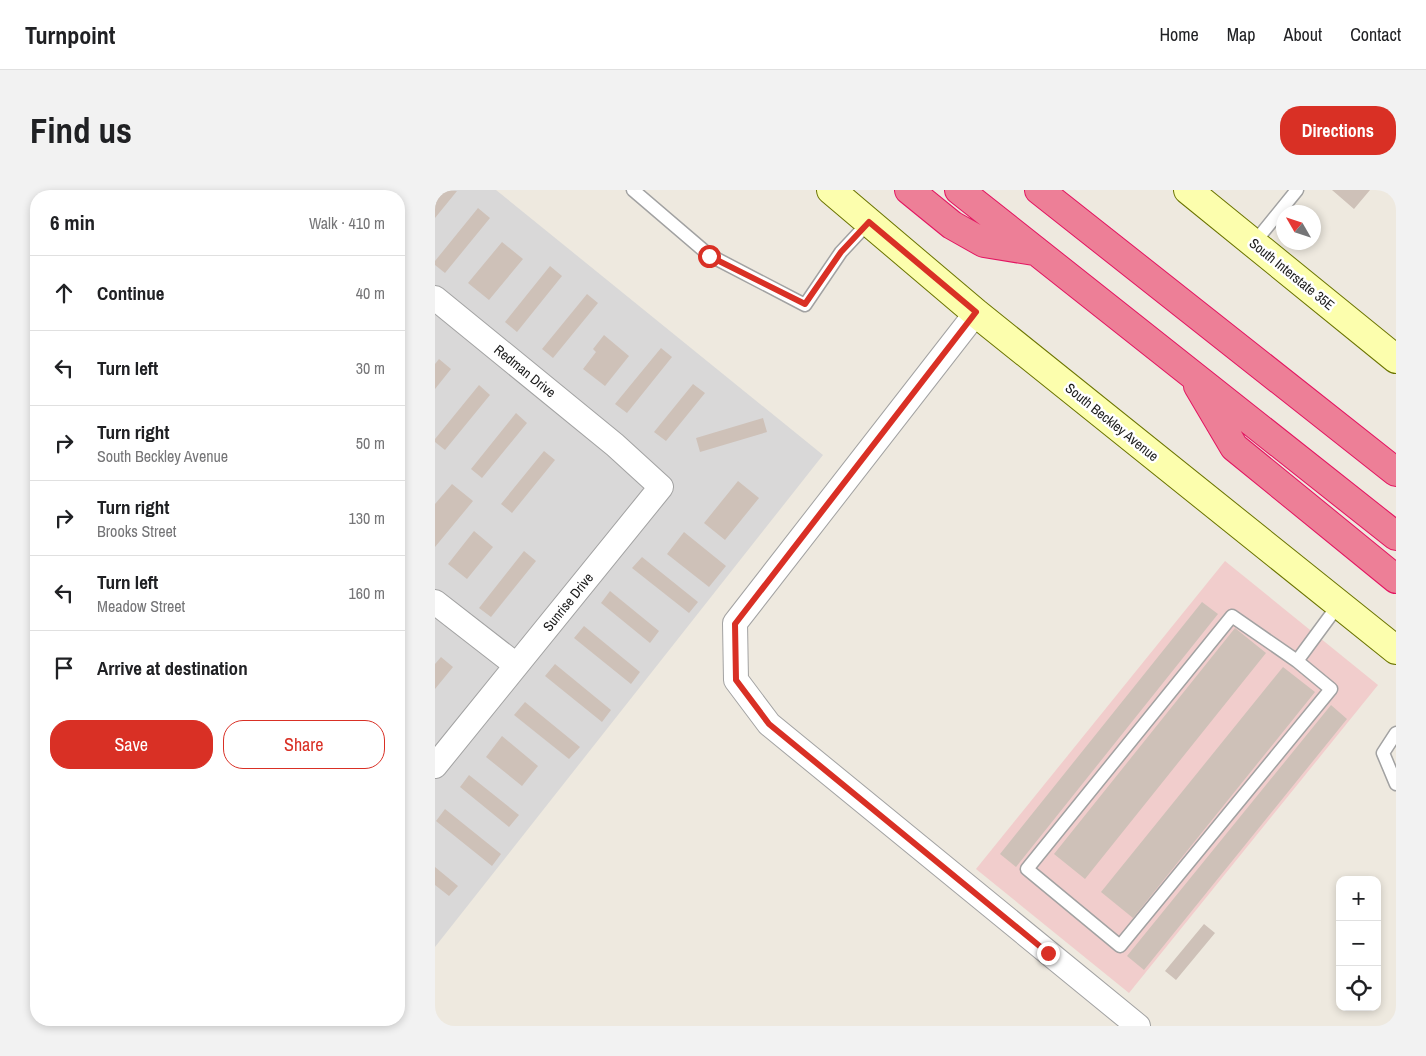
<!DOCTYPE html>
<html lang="en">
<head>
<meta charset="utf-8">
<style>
	:root { --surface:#fff; --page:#f2f2f2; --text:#202124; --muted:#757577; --line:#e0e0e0; --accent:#d93025 }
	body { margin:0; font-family:"Archivo Narrow",sans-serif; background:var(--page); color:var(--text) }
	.controls { position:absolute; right:15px; bottom:15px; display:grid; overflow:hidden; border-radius:10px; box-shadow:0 2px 8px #0003 }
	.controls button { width:45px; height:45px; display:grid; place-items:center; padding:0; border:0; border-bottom:1px solid var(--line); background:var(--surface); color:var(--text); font:25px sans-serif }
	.compass { position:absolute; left:841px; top:15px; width:45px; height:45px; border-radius:50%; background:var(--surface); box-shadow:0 2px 8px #0003; rotate:309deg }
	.stop { position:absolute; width:15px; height:15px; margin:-11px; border:4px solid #d93025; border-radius:50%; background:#fff }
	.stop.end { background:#d93025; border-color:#fff; box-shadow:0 1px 5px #0008 }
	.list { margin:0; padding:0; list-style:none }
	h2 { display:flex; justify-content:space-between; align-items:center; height:65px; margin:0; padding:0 20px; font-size:21px }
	h2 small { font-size:16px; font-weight:400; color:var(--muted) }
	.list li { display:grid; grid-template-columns:32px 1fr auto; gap:15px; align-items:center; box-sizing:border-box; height:75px; padding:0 20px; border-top:1px solid var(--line) }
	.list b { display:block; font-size:19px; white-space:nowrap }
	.list p { margin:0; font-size:16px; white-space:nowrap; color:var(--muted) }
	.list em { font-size:16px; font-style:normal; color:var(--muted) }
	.actions { display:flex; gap:10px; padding:15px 20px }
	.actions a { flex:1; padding:11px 0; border:1px solid var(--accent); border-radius:20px; text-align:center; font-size:18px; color:var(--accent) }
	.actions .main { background:var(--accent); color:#fff }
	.icon { flex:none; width:28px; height:28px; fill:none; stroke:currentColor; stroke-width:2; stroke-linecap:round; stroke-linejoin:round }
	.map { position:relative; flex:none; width:961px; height:836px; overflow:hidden; border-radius:20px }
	header { display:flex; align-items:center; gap:30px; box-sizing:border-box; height:70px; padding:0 25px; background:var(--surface); border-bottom:1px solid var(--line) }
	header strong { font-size:24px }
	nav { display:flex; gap:28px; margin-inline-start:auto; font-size:18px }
	.intro { display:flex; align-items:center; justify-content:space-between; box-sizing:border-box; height:120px; padding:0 30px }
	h1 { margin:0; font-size:35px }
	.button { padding:12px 22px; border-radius:20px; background:var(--accent); color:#fff; font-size:18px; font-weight:700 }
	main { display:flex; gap:30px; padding:0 30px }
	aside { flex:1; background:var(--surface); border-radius:20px; box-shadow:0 2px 8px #0003 }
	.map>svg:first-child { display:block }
	.residential { fill:#d9d8d8 }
	.commercial { fill:#f1cdcc }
	.building { fill:#cec1b8 }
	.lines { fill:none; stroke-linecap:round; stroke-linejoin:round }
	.service-casing { stroke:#a2a2a2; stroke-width:15 }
	.minor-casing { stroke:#a2a2a2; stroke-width:26 }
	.secondary-casing { stroke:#6b7400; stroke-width:30 }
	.motorway-casing { stroke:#e31561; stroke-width:30 }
	.service { stroke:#fff; stroke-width:12 }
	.minor { stroke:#fff; stroke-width:24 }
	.secondary { stroke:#fcfead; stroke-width:28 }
	.motorway { stroke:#ed7f97; stroke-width:28 }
	.route { stroke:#d93025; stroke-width:6 }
	.labels { text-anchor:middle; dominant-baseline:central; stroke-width:5; stroke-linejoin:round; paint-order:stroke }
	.street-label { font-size:14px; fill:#1b1b1b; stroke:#fff }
</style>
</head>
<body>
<header>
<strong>Turnpoint</strong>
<nav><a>Home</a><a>Map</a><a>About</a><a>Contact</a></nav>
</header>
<div class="intro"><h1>Find us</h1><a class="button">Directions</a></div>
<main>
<aside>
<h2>6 min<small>Walk · 410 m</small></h2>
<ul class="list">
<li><svg class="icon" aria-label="ahead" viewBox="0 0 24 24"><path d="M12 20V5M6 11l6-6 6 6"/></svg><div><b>Continue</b></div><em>40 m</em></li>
<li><svg class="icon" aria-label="left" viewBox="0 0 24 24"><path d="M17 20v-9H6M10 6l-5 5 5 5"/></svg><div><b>Turn left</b></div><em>30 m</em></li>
<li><svg class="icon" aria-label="right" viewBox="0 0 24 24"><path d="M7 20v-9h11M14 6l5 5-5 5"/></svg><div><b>Turn right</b><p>South Beckley Avenue</p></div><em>50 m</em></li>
<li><svg class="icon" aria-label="right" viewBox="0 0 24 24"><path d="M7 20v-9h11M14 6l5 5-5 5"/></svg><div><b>Turn right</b><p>Brooks Street</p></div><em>130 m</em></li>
<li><svg class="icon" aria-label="left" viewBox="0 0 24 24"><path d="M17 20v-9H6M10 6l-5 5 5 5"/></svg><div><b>Turn left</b><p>Meadow Street</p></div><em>160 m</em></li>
<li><svg class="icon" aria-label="arrive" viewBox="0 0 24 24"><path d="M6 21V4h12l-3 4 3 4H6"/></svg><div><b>Arrive at destination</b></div></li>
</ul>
<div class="actions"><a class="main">Save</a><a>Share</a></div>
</aside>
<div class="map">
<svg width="961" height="836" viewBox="0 0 961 836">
	<rect width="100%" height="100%" fill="#eee9df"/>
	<path class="residential" d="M0 0H61L388 265 0 757Z"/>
	<path class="commercial" d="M790 371 943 495 694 803 541 679Z"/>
	<path class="building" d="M3 0 22 1 0 28V4Z
		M897 0H935L919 19Z
		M43 18 55 28 10 83 0 75V71Z
		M67 52 88 69 54 110 33 93Z
		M115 76 127 86 82 142 70 132Z
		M152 104 163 113 118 168 107 159Z
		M169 145 194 166 170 196 148 179 161 162 158 159Z
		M226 158 237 167 192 223 180 214Z
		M4 169 16 179 0 199V174Z
		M258 194 270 203 231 251 219 242Z
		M44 195 55 205 10 260 0 252V249Z
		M81 223 92 233 47 288 36 279Z
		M328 228 332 242 265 262 261 248Z
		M109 261 120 270 77 323 66 314Z
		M303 291 324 308 290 350 269 333Z
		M17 294 38 311 0 357V314Z
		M39 341 58 357 32 389 13 374Z
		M249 342 291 376 274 397 232 364Z
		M89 361 101 371 56 427 44 418Z
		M207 367 263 412 254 423 197 378Z
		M175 401 224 441 215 453 166 413Z
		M767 412 783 424 581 677 565 664Z
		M149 436 205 482 196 494 139 448Z
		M800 438 831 463 650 689 619 664Z
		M6 467 18 477 0 499V474Z
		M120 474 176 520 167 532 110 486Z
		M848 477 880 502 698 728 666 702Z
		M90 512 145 557 134 569 79 525Z
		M896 515 912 529 709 780 692 766Z
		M67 546 103 576 87 596 51 567Z
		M34 585 84 625 74 637 25 597Z
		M10 619 66 664 57 676 1 631Z
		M0 677 23 696 14 706 0 695Z
		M769 734 780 743 741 790 730 781Z"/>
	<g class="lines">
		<defs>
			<path id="service" d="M198 0 274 65 370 115 406 62 434 32
				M819 53 862 0
				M862 471 797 426 592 679 685 756 896 499 862 471 904 414
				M961 543 948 563 961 594"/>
			<path id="minor" d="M0 108 180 255 226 297 0 576
				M541 123 300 433 301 490 334 534 703 836
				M0 412 81 475"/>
			<path id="secondary" d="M396 0 541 123 961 460
				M753 0 961 169"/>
			<path id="motorway" d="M474 0 517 35 549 53 599 61
				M524 0 961 346
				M604 0 961 282
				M763 196 799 257 961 389"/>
		</defs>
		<use href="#service" class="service-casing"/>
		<use href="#minor" class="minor-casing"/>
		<use href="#secondary" class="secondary-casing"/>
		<use href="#motorway" class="motorway-casing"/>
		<use href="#service" class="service"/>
		<use href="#minor" class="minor"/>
		<use href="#secondary" class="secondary"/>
		<use href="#motorway" class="motorway"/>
	</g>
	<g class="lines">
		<path class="route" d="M274 66 370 114 406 62 434 32 541 122 300 434 301 490 334 534 613 763"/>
	</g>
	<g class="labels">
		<g class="street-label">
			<text transform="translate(857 84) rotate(39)">South Interstate 35E</text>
			<text transform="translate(90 181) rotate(39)">Redman Drive</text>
			<text transform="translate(677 232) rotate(39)">South Beckley Avenue</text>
			<text transform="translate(133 412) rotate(-51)">Sunrise Drive</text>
		</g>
	</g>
</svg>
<div class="controls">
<button>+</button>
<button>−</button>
<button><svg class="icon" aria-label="locate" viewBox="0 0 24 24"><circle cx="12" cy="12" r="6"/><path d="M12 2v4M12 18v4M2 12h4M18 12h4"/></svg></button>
</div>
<svg class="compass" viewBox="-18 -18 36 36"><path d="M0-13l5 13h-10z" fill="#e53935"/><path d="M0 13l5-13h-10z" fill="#757577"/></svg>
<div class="stop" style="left:274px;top:66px"></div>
<div class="stop end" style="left:613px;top:763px"></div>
</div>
</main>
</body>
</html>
